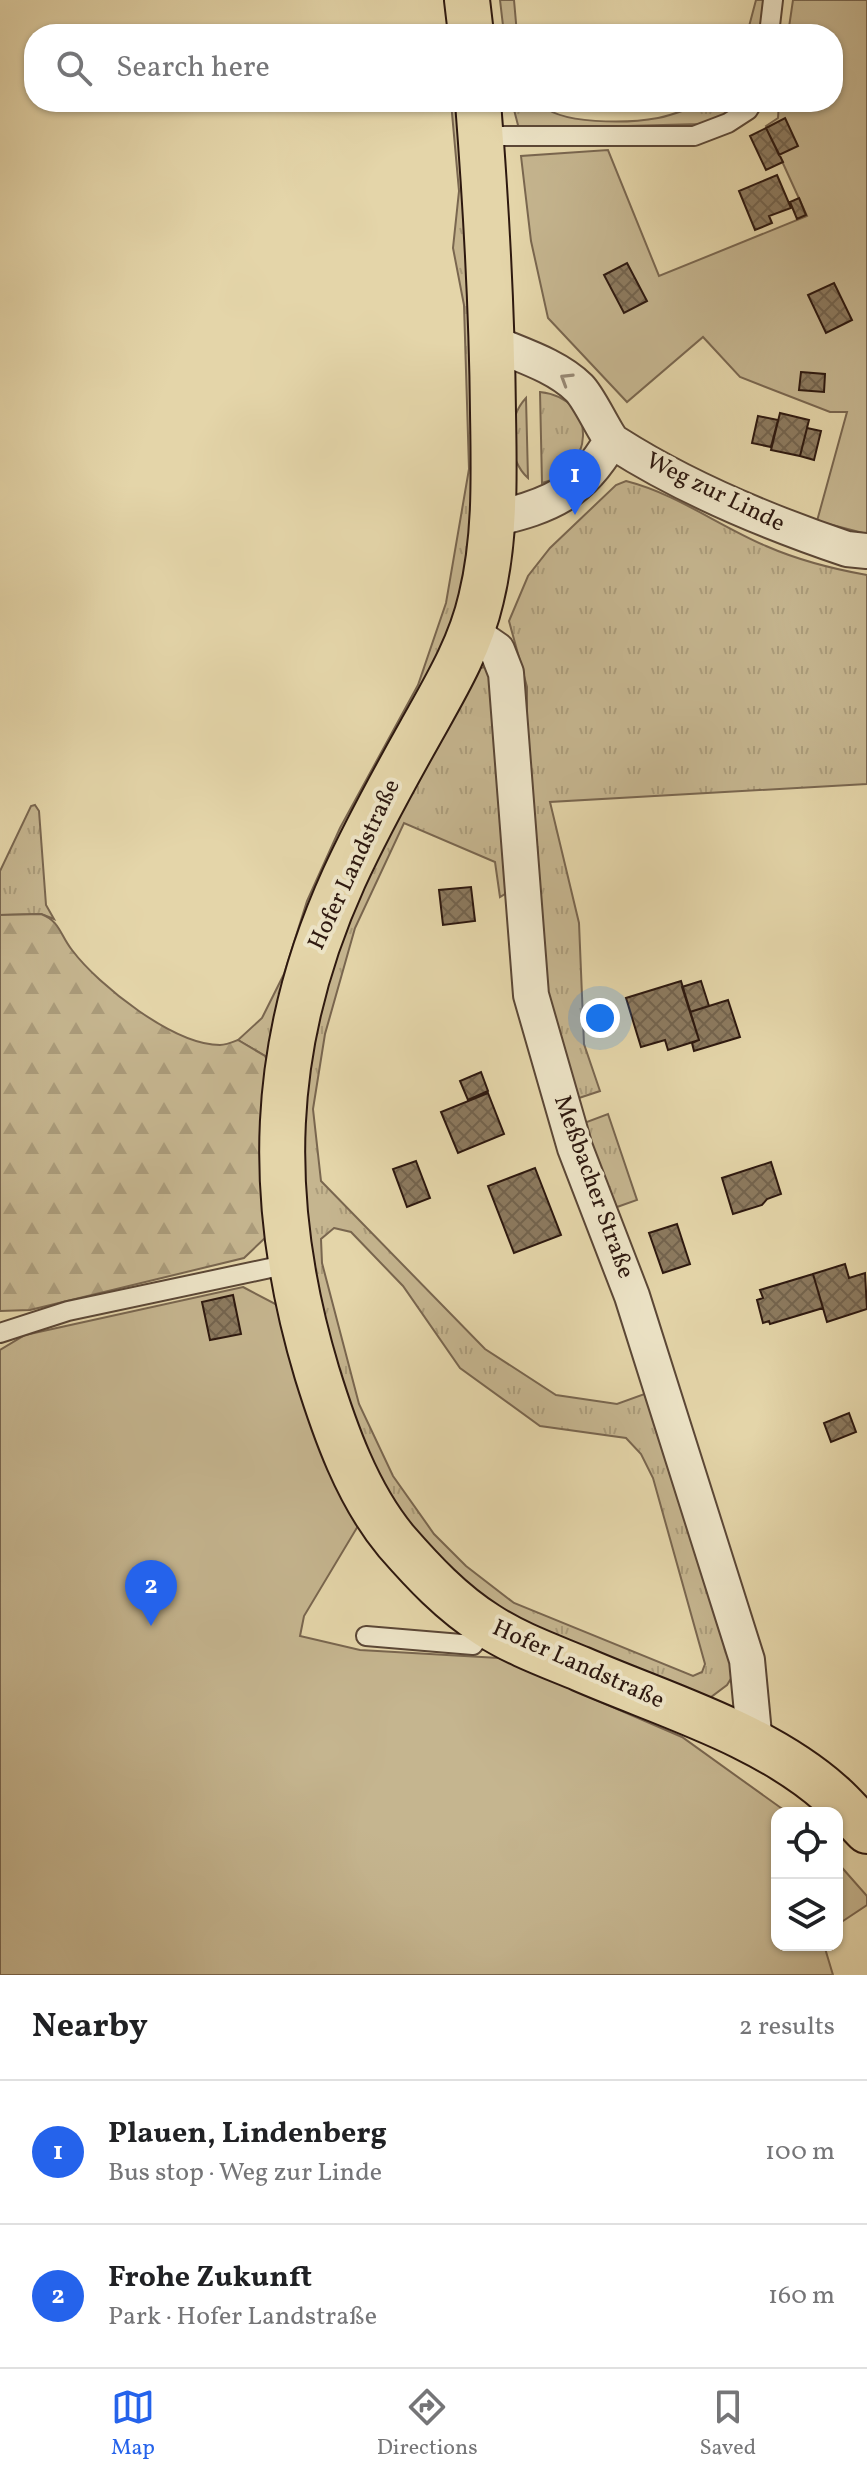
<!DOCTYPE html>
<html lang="en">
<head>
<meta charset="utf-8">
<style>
	:root { --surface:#fff; --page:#f2f2f2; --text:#202124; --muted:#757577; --line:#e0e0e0; --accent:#2563eb }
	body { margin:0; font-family:Vollkorn,serif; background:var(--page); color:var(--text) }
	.controls { position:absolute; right:24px; bottom:24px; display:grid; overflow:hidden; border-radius:16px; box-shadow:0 2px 6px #0004 }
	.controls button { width:72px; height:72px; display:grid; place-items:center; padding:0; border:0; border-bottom:2px solid var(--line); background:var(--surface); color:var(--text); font:40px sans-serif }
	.you { position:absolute; left:600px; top:1018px; width:28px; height:28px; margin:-20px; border:6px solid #fff; border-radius:50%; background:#1a73e8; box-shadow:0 0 0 12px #1a73e833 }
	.badge { display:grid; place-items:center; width:52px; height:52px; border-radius:50%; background:var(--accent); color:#fff; font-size:26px; font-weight:700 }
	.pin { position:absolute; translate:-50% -66px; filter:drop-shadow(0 2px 4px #0008) }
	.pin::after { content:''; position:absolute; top:42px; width:28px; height:24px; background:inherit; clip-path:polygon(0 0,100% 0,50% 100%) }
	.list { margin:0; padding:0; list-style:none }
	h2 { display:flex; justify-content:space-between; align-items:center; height:104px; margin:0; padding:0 32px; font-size:34px }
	h2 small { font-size:26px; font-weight:400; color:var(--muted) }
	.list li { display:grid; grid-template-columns:52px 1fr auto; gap:24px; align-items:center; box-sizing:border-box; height:144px; padding:0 32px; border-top:2px solid var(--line) }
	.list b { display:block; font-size:30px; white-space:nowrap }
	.list p { margin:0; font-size:26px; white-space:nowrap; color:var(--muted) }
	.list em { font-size:26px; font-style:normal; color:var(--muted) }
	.icon { flex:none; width:44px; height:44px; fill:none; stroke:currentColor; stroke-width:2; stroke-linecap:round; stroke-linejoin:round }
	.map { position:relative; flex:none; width:867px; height:1975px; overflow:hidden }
	.search { position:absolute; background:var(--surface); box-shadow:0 2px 6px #0004; left:24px; right:24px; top:24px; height:88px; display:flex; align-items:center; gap:20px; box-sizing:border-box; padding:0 28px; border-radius:32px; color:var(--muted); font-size:30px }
	.sheet { height:392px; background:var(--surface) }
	nav { display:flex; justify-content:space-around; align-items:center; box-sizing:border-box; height:112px; border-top:2px solid var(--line); background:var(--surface); font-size:22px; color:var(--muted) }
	nav a { display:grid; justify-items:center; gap:4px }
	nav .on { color:var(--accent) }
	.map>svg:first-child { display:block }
	.grass { fill:url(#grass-tufts); stroke:#79664f; stroke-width:2; fill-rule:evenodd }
	.forest { fill:url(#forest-firs); stroke:#79664f; stroke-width:2 }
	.garden { fill:#c5b58f; stroke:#79664f; stroke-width:2 }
	.building { fill:url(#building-cross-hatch); stroke:#2d180f; stroke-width:2 }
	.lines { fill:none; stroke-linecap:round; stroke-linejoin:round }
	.lane-casing { stroke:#5b4736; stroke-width:22 }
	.street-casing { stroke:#5b4736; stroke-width:38 }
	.primary-casing { stroke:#2d180f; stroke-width:48 }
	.lane { stroke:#ede4c7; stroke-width:18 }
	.street { stroke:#ede4c7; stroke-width:34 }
	.primary { stroke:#e4d5a9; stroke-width:44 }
	.oneway { stroke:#978874 }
	.labels { text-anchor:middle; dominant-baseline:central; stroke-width:8; stroke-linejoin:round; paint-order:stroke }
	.street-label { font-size:24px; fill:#2d180f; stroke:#ede4c7 }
</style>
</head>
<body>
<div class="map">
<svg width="867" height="1975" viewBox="0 0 867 1975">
	<defs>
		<pattern id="grass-tufts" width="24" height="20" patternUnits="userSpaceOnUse" patternTransform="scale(2)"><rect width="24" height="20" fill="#c5b58f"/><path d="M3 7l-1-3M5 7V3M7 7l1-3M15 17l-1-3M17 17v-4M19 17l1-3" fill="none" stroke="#aa9b7a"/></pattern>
		<pattern id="forest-firs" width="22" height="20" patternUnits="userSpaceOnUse" patternTransform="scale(2)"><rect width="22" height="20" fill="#c5b58f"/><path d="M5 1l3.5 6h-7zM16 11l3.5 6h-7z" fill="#aa9b7a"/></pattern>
		<pattern id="building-cross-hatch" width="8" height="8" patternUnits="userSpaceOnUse" patternTransform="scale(2)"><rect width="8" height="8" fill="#8c7a5f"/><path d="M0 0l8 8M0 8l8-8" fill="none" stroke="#73634d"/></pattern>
	</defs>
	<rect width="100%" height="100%" fill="#e4d5a9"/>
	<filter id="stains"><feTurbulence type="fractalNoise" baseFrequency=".0025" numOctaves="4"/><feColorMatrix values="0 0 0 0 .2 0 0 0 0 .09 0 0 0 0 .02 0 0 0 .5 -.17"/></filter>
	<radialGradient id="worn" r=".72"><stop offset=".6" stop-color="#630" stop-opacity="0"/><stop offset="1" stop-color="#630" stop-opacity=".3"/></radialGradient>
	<path class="grass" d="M500 0H514L517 34H504Z
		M756 0H769L765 34H747Z
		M451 102H464L479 396 470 580 273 1069 265 1056 238 1040 262 1018 284 974 307 901 340 828 418 685 446 603 469 469 464 305 453 248 459 191Z
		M512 102H539C557 126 631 123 658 118 675 115 698 104 711 102 721 101 732 102 743 102L720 118 699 124 519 129Z
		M540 392C601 399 593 472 542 483Z
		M526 398 528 478C507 459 507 418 526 398Z
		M626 481C677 494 717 525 766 546 798 560 833 569 867 575V784L550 802 579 923 584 1044 600 1091 570 1101 539 996 527 767V687L509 621 528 576 550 548 616 485Z
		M485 667 494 674 513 889 500 897 495 862 404 823 355 928 325 1034 313 1109 321 1181 485 1349 556 1395 617 1404 650 1392 735 1672 727 1685 707 1700 498 1611 447 1571 406 1525 366 1453 334 1371 307 1250 300 1121 320 995 384 837 438 747 476 669ZM334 1228 351 1232 403 1286 460 1368 540 1426 626 1438 641 1454 653 1478 705 1664 702 1672 693 1676 514 1603 466 1566 434 1534 393 1476 359 1404 322 1263 321 1239Z
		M35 805 39 811 46 905 54 919 41 914 0 915V871L31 806Z
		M608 1114 637 1200 617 1207 606 1196 576 1126Z"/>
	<path class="forest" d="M41 914C60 921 60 935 72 950 99 986 174 1045 220 1045 226 1045 233 1042 238 1040L265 1056 273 1070 271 1217 265 1238 244 1258 30 1310 0 1311V915Z"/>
	<path class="garden" d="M793 0H867V534L817 521 847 412H830L740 377 703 337 627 402 548 318 531 241 521 156 608 150 659 276 807 216 766 126 778 118 779 102H833V34H788Z
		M243 1287 283 1308 358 1526 304 1616 300 1636 360 1650 499 1658 682 1737 788 1813H777V1945H824L833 1975H0V1350L25 1335Z
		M837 1862 867 1896V1905L837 1925Z"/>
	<path class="building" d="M785 118 798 146 779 155 766 128Z
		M766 128 783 162 766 170 750 136Z
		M777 175 791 208 769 216 772 223 755 230 739 191Z
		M799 198 806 215 797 219 790 202Z
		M627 263 647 301 624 313 604 275Z
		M834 283 852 320 826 333 808 295Z
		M801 372 825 374 824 392 799 390Z
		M780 413 809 420 800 456 771 450Z
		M758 416 778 420 771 447 752 443Z
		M807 428 821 431 814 460 800 456Z
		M471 887 475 921 443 925 439 890Z
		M681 981 699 1040 668 1050 665 1040 641 1047 626 998Z
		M701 981 709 1006 690 1012 682 987Z
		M728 1000 740 1037 694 1051 692 1043 699 1040 690 1012Z
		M481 1072 488 1091 468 1100 460 1081Z
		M488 1093 504 1134 458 1153 441 1112Z
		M416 1161 430 1198 407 1207 393 1169Z
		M771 1162 781 1194 767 1199 762 1205 733 1214 722 1178Z
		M535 1168 561 1235 514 1253 488 1186Z
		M677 1224 690 1264 663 1273 649 1233Z
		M845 1264 849 1278 865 1273 867 1309 827 1322 813 1274Z
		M813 1274 823 1308 770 1324 769 1321 763 1323 757 1300 763 1298 760 1290Z
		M233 1295 241 1334 210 1340 202 1302Z
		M849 1413 856 1432 831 1442 824 1423Z"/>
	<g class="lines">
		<defs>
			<path id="lane" d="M769 34 773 0
				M481 136H694L728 123 748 110 753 102
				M0 1333 68 1311 289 1264
				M366 1636 473 1645 488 1626"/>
			<path id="street" d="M493 343C521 355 557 366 579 388 591 400 606 437 615 443 687 489 767 522 847 549L867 551
				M494 519C550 506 581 493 611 441
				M471 632 497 650 506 673 531 995 575 1148 632 1296 747 1660 755 1744"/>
			<path id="primary" d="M467 0 471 34
				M478 102C486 205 492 309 493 413 494 475 496 538 481 599 470 647 445 688 421 731 394 779 367 828 344 878 269 1043 265 1200 317 1373 335 1431 357 1494 396 1541 423 1572 452 1603 487 1625 516 1644 550 1656 581 1669 664 1705 762 1733 831 1794 844 1805 855 1819 867 1831"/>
		</defs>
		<use href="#lane" class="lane-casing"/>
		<use href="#street" class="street-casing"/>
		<use href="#primary" class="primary-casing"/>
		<use href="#lane" class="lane"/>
		<use href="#street" class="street"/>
		<use href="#primary" class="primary"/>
	</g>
	<defs><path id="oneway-chevron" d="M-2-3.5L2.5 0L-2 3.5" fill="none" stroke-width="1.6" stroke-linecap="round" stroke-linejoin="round" transform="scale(2)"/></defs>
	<use class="oneway" href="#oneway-chevron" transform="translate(566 379) rotate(-148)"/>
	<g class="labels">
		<g class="street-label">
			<text transform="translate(715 493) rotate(26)">Weg zur Linde</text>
			<text transform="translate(355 865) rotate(-65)">Hofer Landstraße</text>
			<text transform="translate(593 1187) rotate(70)">Meßbacher Straße</text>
			<text transform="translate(578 1665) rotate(24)">Hofer Landstraße</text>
		</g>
	</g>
	<rect width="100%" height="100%" filter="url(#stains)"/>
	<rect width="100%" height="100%" fill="url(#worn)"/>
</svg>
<div class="controls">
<button><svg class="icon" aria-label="locate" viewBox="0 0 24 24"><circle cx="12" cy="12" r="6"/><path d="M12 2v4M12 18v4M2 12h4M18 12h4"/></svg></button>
<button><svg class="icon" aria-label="layers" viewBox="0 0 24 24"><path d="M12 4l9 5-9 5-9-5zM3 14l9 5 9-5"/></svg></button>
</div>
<div class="you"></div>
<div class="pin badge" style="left:575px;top:515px">1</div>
<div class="pin badge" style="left:151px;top:1626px">2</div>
<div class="search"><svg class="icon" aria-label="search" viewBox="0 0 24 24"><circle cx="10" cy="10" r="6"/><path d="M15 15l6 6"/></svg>Search here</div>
</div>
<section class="sheet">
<h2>Nearby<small>2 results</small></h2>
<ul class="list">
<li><span class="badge">1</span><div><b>Plauen, Lindenberg</b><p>Bus stop · Weg zur Linde</p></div><em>100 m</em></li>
<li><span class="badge">2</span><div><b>Frohe Zukunft</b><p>Park · Hofer Landstraße</p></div><em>160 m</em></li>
</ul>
</section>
<nav>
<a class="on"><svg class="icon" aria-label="map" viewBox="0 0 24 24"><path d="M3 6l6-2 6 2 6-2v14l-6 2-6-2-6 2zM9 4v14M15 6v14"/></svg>Map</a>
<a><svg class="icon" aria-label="directions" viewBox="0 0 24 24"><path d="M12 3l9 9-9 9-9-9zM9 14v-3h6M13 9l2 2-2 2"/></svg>Directions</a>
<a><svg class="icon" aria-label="saved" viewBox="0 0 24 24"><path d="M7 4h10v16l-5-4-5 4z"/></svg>Saved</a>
</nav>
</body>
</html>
